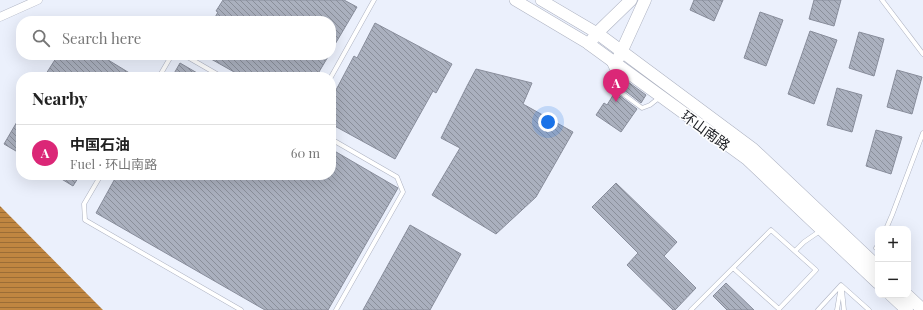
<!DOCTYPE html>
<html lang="en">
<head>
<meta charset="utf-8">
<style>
	:root { --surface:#fff; --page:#f2f2f2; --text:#222; --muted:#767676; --line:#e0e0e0; --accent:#db2777 }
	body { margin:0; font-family:"Playfair Display","Noto Sans SC",serif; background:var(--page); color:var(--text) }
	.controls { position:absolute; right:12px; bottom:12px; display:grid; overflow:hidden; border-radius:8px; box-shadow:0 4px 16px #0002 }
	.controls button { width:36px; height:36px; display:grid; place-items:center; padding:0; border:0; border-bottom:1px solid var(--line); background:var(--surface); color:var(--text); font:20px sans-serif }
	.you { position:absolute; left:548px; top:122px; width:14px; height:14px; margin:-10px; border:3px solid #fff; border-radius:50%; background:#1a73e8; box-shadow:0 0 0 6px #1a73e833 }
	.badge { display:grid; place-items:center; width:26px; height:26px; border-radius:50%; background:var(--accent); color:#fff; font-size:13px; font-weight:700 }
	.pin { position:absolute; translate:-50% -33px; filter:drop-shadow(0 1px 2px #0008) }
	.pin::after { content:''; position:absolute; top:21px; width:14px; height:12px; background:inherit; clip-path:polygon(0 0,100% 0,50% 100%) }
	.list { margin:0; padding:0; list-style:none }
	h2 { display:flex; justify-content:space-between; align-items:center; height:52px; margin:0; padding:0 16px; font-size:17px }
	h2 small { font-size:13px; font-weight:400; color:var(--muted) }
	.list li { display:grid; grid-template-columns:26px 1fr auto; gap:12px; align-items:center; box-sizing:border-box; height:56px; padding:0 16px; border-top:1px solid var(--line) }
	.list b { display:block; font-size:15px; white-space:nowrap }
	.list p { margin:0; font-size:13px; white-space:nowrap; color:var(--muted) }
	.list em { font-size:13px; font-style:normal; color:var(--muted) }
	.icon { flex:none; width:22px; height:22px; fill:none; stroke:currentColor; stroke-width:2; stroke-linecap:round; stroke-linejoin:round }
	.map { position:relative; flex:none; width:923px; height:310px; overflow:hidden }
	.search { position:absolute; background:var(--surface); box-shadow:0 4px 16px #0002; left:16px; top:16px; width:320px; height:44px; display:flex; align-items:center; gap:10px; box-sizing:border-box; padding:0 14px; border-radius:16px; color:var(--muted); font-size:15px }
	.panel { position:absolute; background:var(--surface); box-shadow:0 4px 16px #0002; left:16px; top:72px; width:320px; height:108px; border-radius:16px }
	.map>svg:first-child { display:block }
	.water { fill:url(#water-rules) }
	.building { fill:url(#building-back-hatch); stroke:#888d9b }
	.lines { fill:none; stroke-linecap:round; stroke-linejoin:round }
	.service-casing { stroke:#aeb3c2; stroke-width:5 }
	.minor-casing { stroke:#aeb3c2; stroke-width:9 }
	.tertiary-casing { stroke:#aeb3c2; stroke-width:12 }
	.secondary-casing { stroke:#aeb3c2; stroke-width:13 }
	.service { stroke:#fff; stroke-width:4 }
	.minor { stroke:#fff; stroke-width:8 }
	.tertiary { stroke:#fff; stroke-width:11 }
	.secondary { stroke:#fff; stroke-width:12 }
	.labels { text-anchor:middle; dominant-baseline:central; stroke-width:3; stroke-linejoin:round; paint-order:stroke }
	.street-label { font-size:14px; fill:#1d1f24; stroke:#fff }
</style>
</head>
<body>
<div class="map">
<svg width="923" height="310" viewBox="0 0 923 310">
	<defs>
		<pattern id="water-rules" width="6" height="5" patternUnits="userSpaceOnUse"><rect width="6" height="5" fill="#c08641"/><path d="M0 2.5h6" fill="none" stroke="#9b6d36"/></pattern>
		<pattern id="building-back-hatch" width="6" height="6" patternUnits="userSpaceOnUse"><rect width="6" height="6" fill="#aab0be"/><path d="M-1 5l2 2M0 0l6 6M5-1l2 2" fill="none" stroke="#8a8f9a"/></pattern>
	</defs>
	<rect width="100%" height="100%" fill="#ebf0fc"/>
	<path class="water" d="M0 206 103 310H0Z"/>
	<path class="building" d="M223 0H344L357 7 331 51V21H213L218 12 216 11Z
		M694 0H723L714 21 690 10Z
		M814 0H841L834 26 809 19Z
		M760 12 783 20 766 66 744 58Z
		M375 23 452 64 436 93 433 91 395 159 331 124V95L334 89 336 90 354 56 357 58Z
		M810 31 837 40 814 104 788 94Z
		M859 32 884 39 874 76 849 68Z
		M58 55H100L136 77H44Z
		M204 55H329L316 77H243Z
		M180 63 204 77H172Z
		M476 69 532 83 523 104 573 132 536 197 496 234 432 195 460 148 441 138 467 86Z
		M897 70 922 77 912 114 887 107Z
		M624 79 646 95 641 103 619 86Z
		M837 88 862 95 852 132 827 125Z
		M615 92 637 109 621 132 596 115 604 103 607 105Z
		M21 115V154L4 144Z
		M876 130 902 137 891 174 866 166Z
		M331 149 398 188 328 310H265L96 213 117 175H331Z
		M55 175H80L73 186Z
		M616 183 677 242 664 256 696 288 675 310H673L627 265 638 253 592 207Z
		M410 225 461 254 430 310H363Z
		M726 283 754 310H727L713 296Z"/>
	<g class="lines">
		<defs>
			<path id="service" d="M882 0 923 54
				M184 55 222 77
				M609 63 615 76V88L642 108 650 105 660 97
				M159 77 170 58 175 55
				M331 77 374 0
				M331 139 397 177 403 192 336 310
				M101 175 84 204 85 220 241 310
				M886 229 892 215 923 133
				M876 248 878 245
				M795 251 804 242 820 231
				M842 290 844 310
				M691 310 771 230 816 270 779 309 733 268
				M818 310 841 285 869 310
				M837 310 841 286"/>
			<path id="minor" d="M0 17 38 0"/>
			<path id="tertiary" d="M515 0 589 44
				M541 0 597 33"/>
			<path id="secondary" d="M631 0 597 33 589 44 747 159 878 283
				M597 33 753 149 878 267
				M619 57 645 0
				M891 295 907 310
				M907 295 923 310"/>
		</defs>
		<use href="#service" class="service-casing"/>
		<use href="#minor" class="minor-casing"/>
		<use href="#tertiary" class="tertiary-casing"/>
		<use href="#secondary" class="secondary-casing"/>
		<use href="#service" class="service"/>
		<use href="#minor" class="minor"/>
		<use href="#tertiary" class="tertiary"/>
		<use href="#secondary" class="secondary"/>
	</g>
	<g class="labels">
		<g class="street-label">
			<text transform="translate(706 130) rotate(36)">环山南路</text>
		</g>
	</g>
</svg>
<div class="controls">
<button>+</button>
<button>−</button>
</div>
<div class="you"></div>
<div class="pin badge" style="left:616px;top:102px">A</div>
<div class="search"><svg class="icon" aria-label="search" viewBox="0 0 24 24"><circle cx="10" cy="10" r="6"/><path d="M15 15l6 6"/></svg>Search here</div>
<section class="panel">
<h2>Nearby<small></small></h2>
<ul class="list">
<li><span class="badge">A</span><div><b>中国石油</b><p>Fuel · 环山南路</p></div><em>60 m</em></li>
</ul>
</section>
</div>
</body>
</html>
